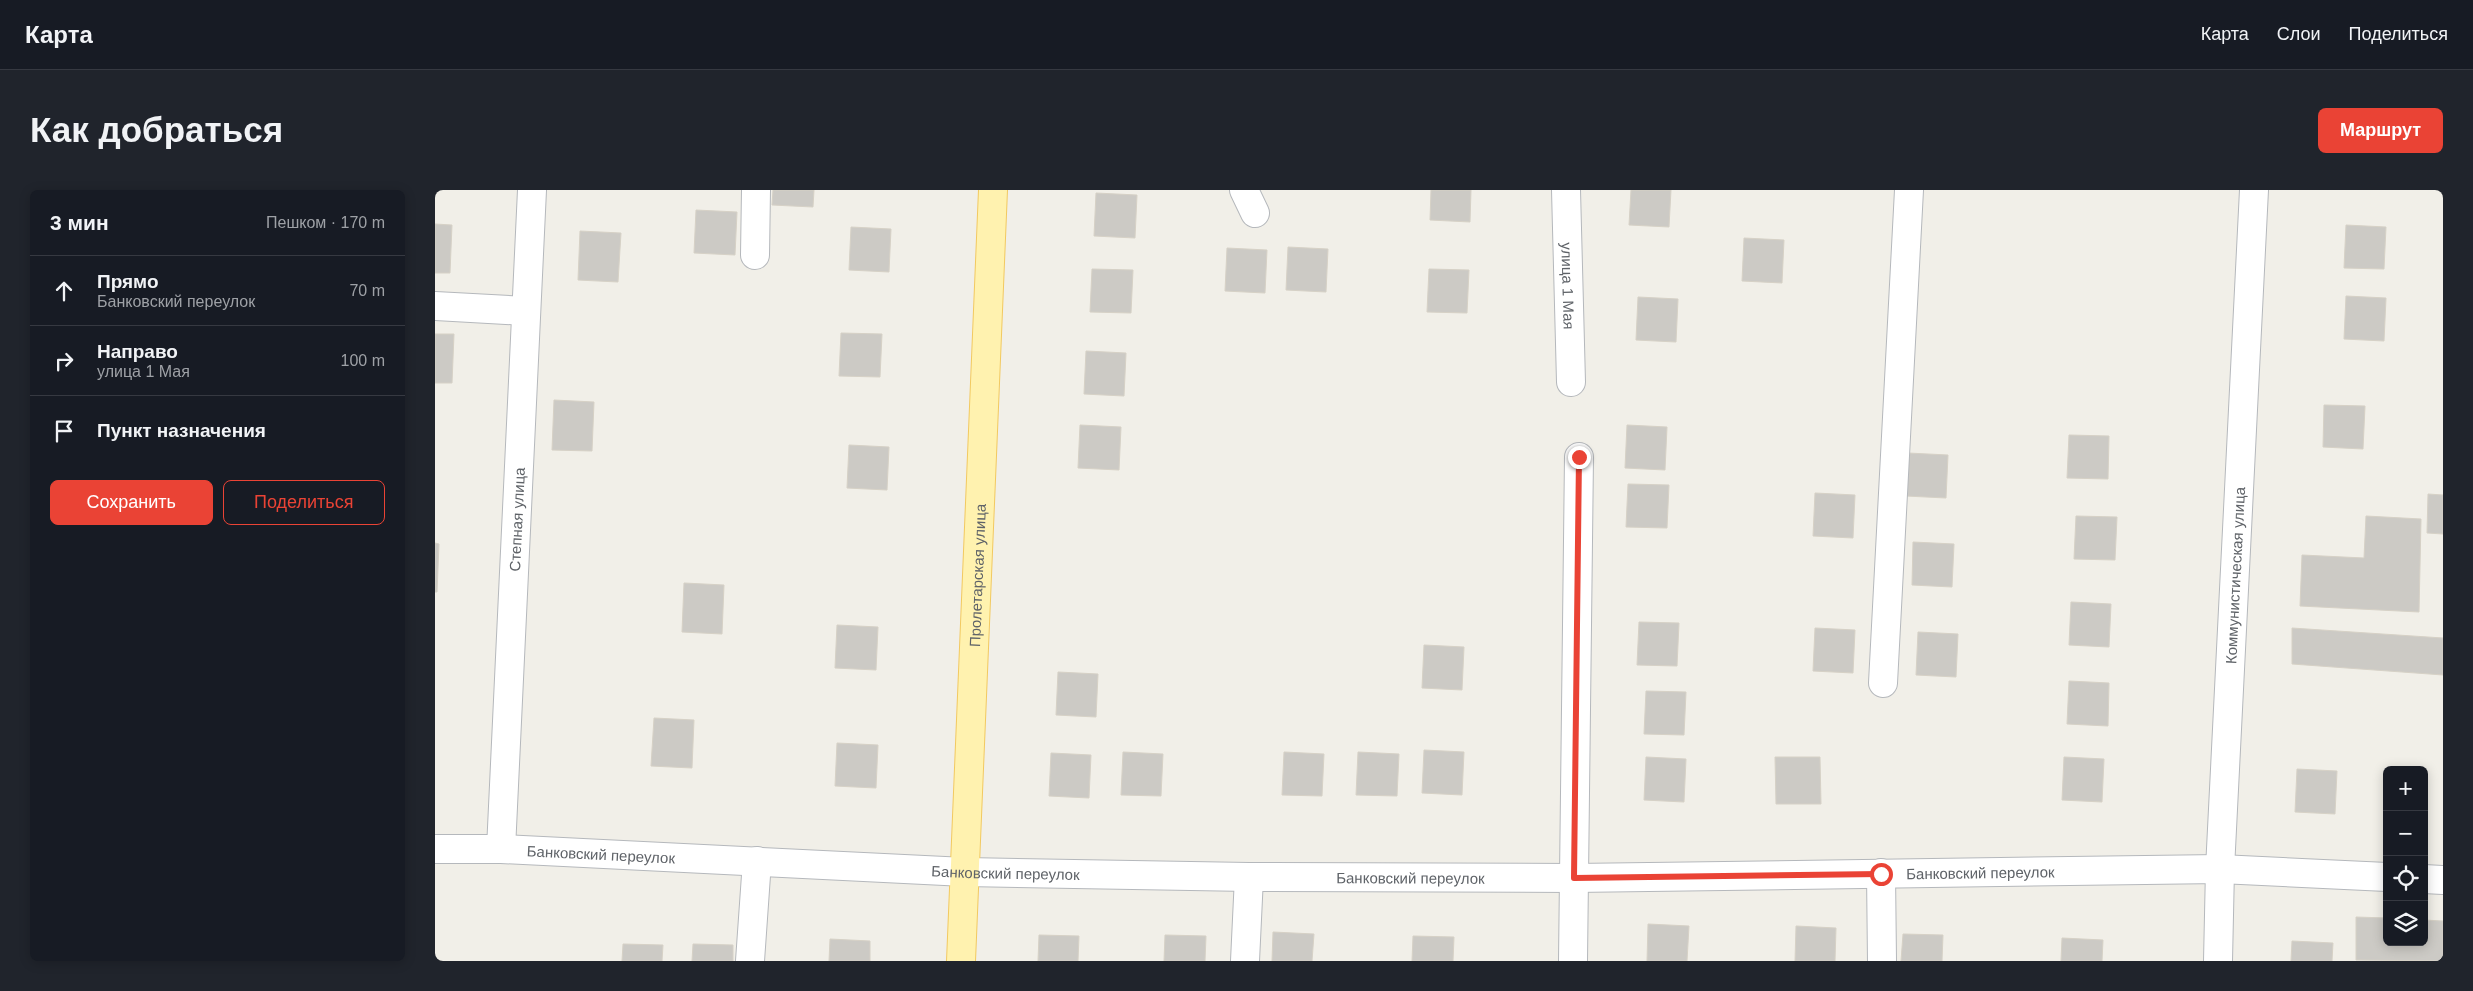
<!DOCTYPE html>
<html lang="ru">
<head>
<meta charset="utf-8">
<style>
	:root { --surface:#171b24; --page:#20242c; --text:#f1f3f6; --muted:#9ea1a6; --line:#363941; --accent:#ea4335 }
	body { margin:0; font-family:Arial,sans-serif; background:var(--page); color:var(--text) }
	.controls { position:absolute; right:15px; bottom:15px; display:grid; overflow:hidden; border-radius:8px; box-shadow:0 2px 12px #0003 }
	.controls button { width:45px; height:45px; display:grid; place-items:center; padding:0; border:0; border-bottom:1px solid var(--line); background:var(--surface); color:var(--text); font:25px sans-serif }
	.stop { position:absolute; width:15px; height:15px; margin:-11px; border:4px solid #ea4335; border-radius:50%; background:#fff }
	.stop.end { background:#ea4335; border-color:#fff; box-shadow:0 1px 5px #0008 }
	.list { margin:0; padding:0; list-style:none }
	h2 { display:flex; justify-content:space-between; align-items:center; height:65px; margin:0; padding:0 20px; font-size:21px }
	h2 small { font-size:16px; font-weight:400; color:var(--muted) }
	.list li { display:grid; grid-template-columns:32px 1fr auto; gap:15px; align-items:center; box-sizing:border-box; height:70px; padding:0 20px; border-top:1px solid var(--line) }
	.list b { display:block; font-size:19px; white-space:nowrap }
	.list p { margin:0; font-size:16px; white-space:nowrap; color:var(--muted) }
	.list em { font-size:16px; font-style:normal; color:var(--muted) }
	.actions { display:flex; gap:10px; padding:15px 20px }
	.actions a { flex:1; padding:11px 0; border:1px solid var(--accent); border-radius:8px; text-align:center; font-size:18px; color:var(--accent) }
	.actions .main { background:var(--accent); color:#fff }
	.icon { flex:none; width:28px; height:28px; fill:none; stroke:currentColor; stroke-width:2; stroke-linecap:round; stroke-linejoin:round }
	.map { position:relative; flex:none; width:2008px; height:771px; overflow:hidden; border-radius:8px }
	header { display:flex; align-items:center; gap:30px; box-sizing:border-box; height:70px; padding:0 25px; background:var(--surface); border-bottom:1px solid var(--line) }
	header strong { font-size:24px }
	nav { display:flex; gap:28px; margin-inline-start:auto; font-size:18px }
	.intro { display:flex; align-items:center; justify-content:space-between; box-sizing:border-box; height:120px; padding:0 30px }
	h1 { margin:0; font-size:35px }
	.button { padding:12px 22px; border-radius:8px; background:var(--accent); color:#fff; font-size:18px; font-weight:700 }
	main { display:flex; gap:30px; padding:0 30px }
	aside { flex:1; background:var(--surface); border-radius:8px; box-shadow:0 2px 12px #0003 }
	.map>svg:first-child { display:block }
	.building { fill:#cccac5; stroke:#d6d1c6 }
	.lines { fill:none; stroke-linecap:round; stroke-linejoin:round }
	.minor-casing { stroke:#b5b8bc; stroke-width:30 }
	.major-casing { stroke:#f2c960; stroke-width:30 }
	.minor { stroke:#fff; stroke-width:28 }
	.major { stroke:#fff2af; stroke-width:28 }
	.route { stroke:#ea4335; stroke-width:6 }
	.labels { text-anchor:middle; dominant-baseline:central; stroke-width:5; stroke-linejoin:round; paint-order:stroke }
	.street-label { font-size:15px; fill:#5f6368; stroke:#fff }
</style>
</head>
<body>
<header>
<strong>Карта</strong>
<nav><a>Карта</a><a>Слои</a><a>Поделиться</a></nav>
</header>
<div class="intro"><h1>Как добраться</h1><a class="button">Маршрут</a></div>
<main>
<aside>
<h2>3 мин<small>Пешком · 170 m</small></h2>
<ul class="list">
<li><svg class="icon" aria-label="ahead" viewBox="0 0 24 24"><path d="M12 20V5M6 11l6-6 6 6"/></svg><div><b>Прямо</b><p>Банковский переулок</p></div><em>70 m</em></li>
<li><svg class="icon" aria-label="right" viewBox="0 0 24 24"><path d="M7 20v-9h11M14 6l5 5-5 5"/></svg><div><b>Направо</b><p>улица 1 Мая</p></div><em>100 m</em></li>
<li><svg class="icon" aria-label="arrive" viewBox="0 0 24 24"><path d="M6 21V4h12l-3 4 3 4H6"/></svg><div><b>Пункт назначения</b></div></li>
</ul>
<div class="actions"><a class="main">Сохранить</a><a>Поделиться</a></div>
</aside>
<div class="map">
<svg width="2008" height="771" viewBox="0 0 2008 771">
	<rect width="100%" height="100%" fill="#f1efe8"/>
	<path class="building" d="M338 0H379L378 17 337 15Z
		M996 0H1036L1035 32 995 30Z
		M1196 0H1236L1234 37 1194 35Z
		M661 3 702 5 700 48 659 46Z
		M261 20 302 22 300 65 259 63Z
		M0 34 17 35 15 83H0Z
		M1911 35 1951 37 1949 79 1909 78Z
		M416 37 456 39 454 82 414 80Z
		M145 41 186 43 183 92 143 90Z
		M1309 48 1349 50 1347 93 1307 91Z
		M853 57 893 59 891 102 851 100Z
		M792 58 832 60 830 103 790 101Z
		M657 79 698 80 696 123 655 122Z
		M994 79 1034 80 1032 123 992 122Z
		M1911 106 1951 108 1949 151 1909 149Z
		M1203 107 1243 109 1241 152 1201 150Z
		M406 143 447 144 445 187 404 186Z
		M0 144H19L17 193H0Z
		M651 161 691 163 689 206 649 204Z
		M119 210 159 212 157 261 117 260Z
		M1889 215 1930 216 1928 259 1888 257Z
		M645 235 686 237 684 280 643 278Z
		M1192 235 1232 237 1230 280 1190 278Z
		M1634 245 1674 246 1673 289 1632 288Z
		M414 255 454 257 452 300 412 298Z
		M1473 263 1513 265 1511 308 1471 306Z
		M1193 294 1234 295 1232 338 1191 337Z
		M1380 303 1420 305 1418 348 1378 346Z
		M1993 304 2008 305V344L1992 343Z
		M1641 326 1682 327 1680 370 1639 369Z
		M1931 326 1986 329 1984 422 1865 416 1867 365 1929 368Z
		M1478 352 1519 354 1517 397 1477 395Z
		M0 353 4 354 2 402H0Z
		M249 393 289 395 287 444 247 442Z
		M1636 412 1676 414 1674 457 1634 455Z
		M1204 432 1244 433 1242 476 1202 475Z
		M402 435 443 437 441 480 400 478Z
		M1380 438 1420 440 1418 483 1378 481Z
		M1857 438 2008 448V485L1857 474Z
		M1483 442 1523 444 1521 487 1481 485Z
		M989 455 1029 457 1027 500 987 498Z
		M623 482 663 484 661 527 621 525Z
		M1634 491 1674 493 1673 536 1632 534Z
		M1211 501 1251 502 1249 545 1209 544Z
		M219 528 259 530 257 578 216 576Z
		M402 553 443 555 441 598 400 596Z
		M989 560 1029 562 1027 605 987 603Z
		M688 562 728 564 726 606 686 605Z
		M849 562 889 564 887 606 847 605Z
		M923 562 964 564 962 606 921 605Z
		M616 563 656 565 654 608 614 606Z
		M1211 567 1251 569 1249 612 1209 610Z
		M1340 567H1385L1386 614H1341Z
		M1629 567 1669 569 1667 612 1627 610Z
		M1862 579 1902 581 1900 624 1860 622Z
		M1921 727 1952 728V752H1989V730L2008 731V771L1921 770Z
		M1213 734 1254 736 1252 771H1212Z
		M1361 736 1401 738 1400 771H1360Z
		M838 742 879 744 877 771H837Z
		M1468 744 1508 745 1507 771H1466Z
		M604 745 644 746 643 771H603Z
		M730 745 771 746 770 771H729Z
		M978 746 1019 747 1018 771H977Z
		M1627 748 1668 750 1667 771H1626Z
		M395 749 435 751V771H394Z
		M1857 751 1898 753 1897 771H1856Z
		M188 754 228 755 227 771H187Z
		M258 754 298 755V771H257Z"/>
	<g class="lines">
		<defs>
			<g id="minor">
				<path d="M809 0 820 23"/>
				<path id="s1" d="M1131 0 1136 192"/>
				<path d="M320 65 321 0"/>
				<path d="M0 116 91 121"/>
				<path d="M1448 493 1474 0"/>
				<path id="s2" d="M0 659H66L530 682 814 687 1139 688 1785 679 1952 687"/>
				<path id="s3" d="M66 659 97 0"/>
				<path d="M1446 683 1447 771"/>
				<path d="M1989 689 2008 690"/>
				<path d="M315 771 322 671"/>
				<path d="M810 771 814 687"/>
				<path d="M1138 771 1144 267"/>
				<path id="s4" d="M1783 771 1785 679 1819 0"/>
			</g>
			<g id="major">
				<path id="s5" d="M526 771 558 0"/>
			</g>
		</defs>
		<use href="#minor" class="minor-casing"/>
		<use href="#major" class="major-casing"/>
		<use href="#minor" class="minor"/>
		<use href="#major" class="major"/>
	</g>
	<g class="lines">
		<path class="route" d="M1144 267 1139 688 1446 684"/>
	</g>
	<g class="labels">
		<g class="street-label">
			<text stroke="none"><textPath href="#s1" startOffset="96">улица 1 Мая</textPath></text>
			<text stroke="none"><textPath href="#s3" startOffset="330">Степная улица</textPath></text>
			<text stroke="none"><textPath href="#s4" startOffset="386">Коммунистическая улица</textPath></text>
			<text stroke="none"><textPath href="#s5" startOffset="386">Пролетарская улица</textPath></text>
			<text stroke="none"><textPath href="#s2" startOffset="166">Банковский переулок</textPath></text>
			<text stroke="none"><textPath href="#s2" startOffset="571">Банковский переулок</textPath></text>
			<text stroke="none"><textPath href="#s2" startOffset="1546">Банковский переулок</textPath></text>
			<text stroke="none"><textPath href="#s2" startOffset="976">Банковский переулок</textPath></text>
		</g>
	</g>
</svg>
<div class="controls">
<button>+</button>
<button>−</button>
<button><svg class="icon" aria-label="locate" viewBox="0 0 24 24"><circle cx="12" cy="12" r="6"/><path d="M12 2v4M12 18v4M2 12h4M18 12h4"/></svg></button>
<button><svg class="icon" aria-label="layers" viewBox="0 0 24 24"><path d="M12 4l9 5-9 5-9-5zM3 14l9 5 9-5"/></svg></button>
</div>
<div class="stop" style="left:1446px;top:684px"></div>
<div class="stop end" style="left:1144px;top:267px"></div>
</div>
</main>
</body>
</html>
